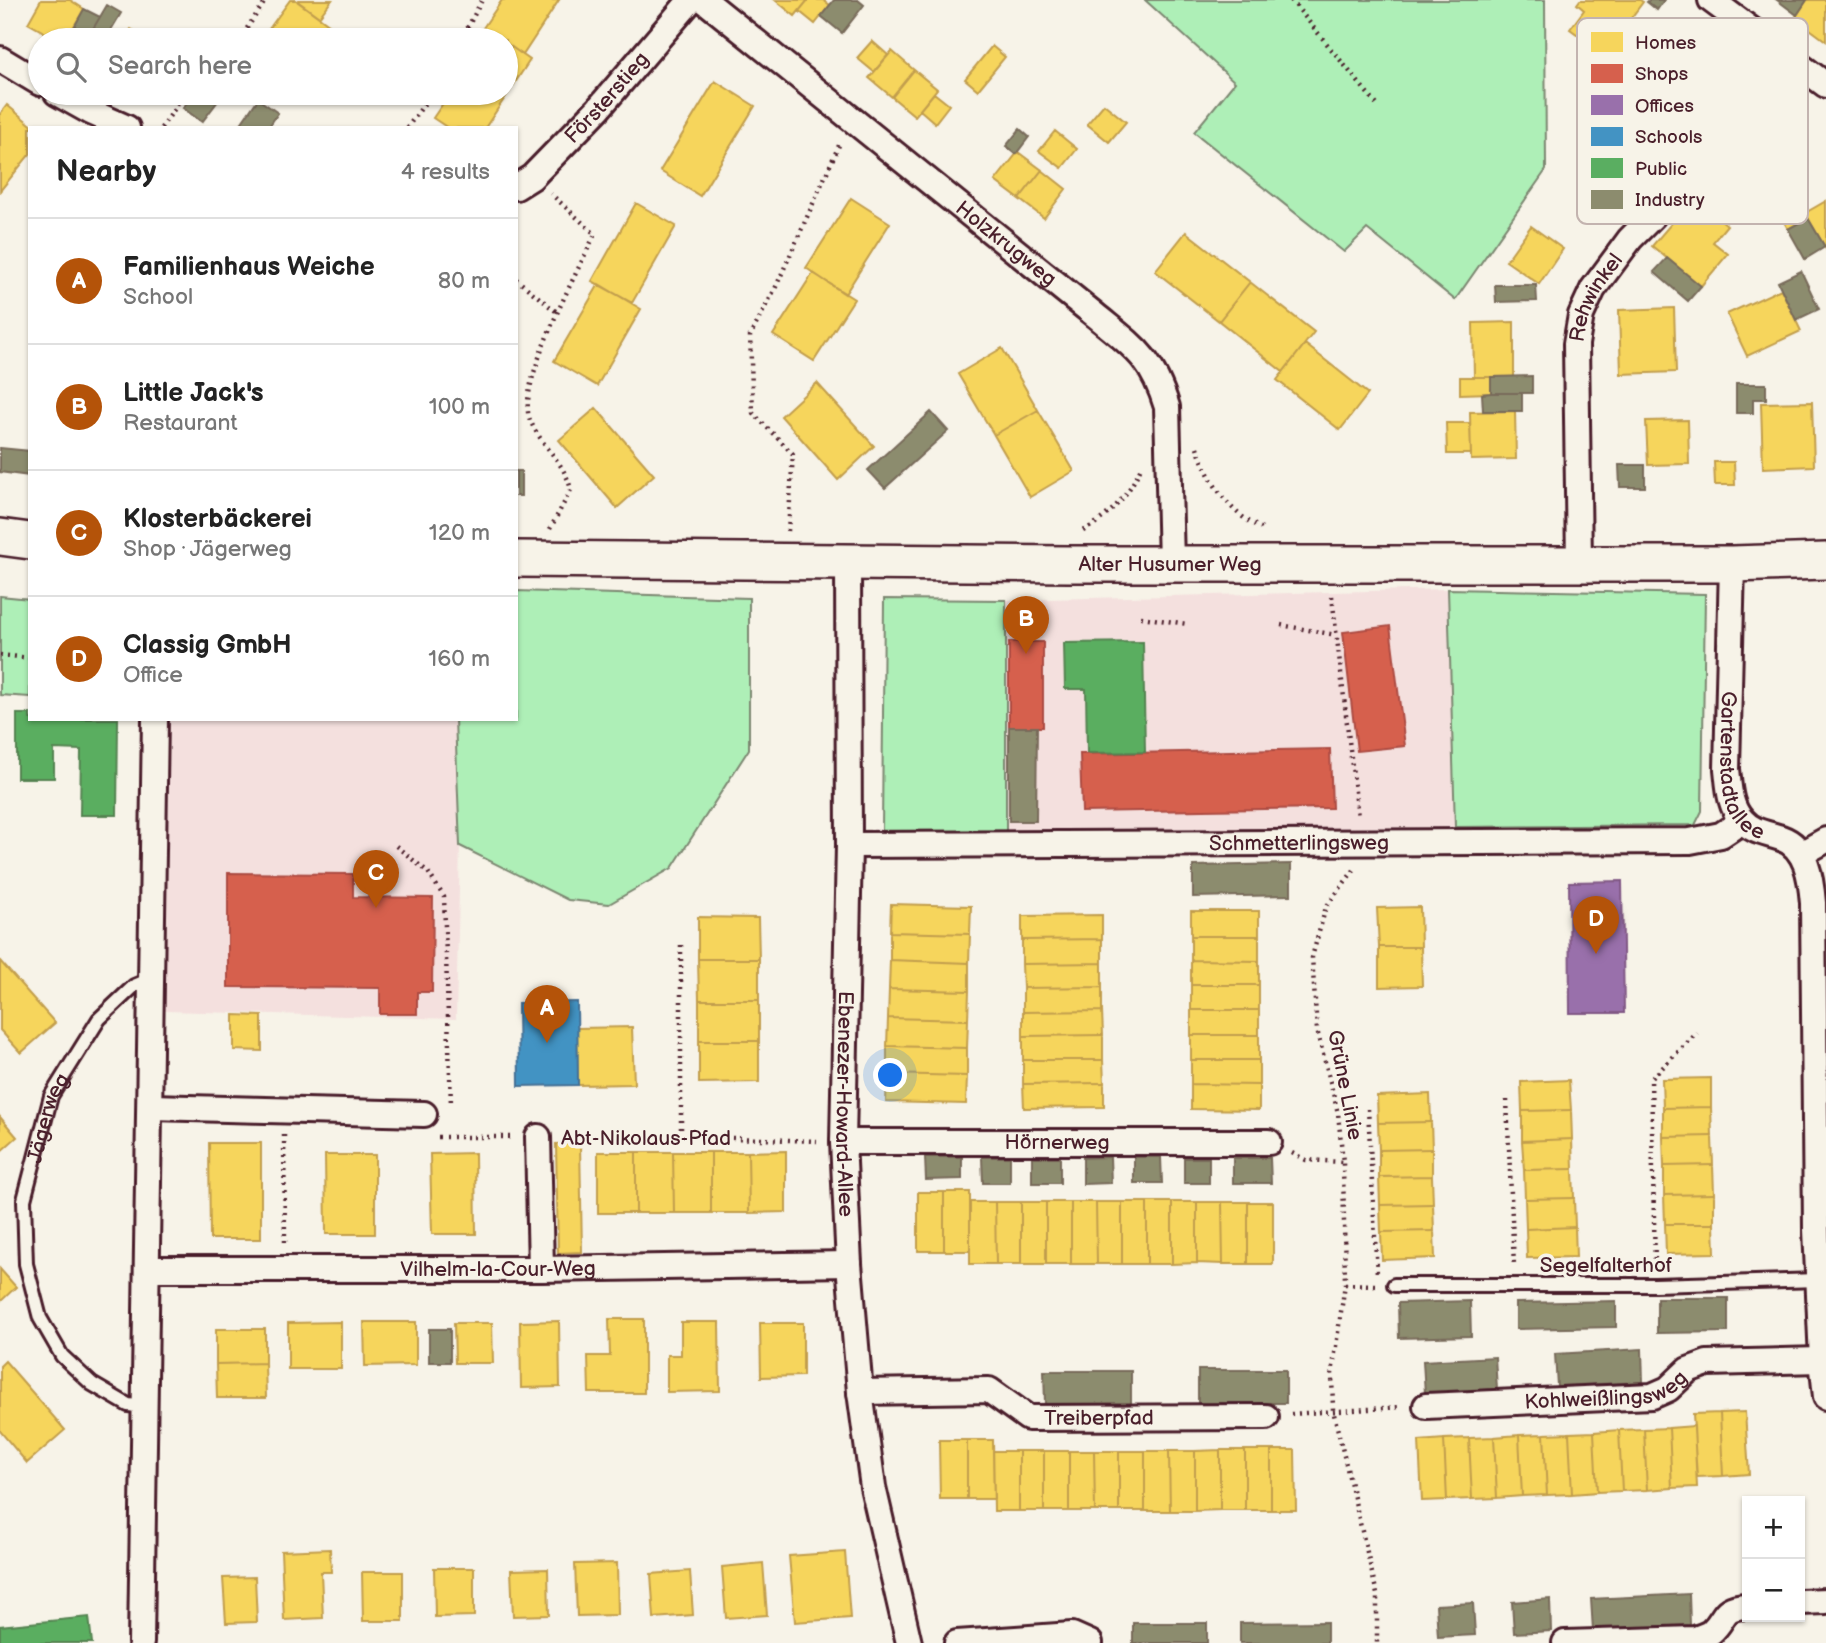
<!DOCTYPE html>
<html lang="en">
<head>
<meta charset="utf-8">
<style>
	:root { --surface:#fff; --page:#f2f2f2; --text:#222; --muted:#767676; --line:#e0e0e0; --accent:#b45309 }
	body { margin:0; font-family:"Balsamiq Sans",sans-serif; background:var(--page); color:var(--text) }
	.controls { position:absolute; right:21px; bottom:21px; display:grid; overflow:hidden; border-radius:0px; box-shadow:0 2px 5px #0004 }
	.controls button { width:63px; height:63px; display:grid; place-items:center; padding:0; border:0; border-bottom:2px solid var(--line); background:var(--surface); color:var(--text); font:35px sans-serif }
	.you { position:absolute; left:891px; top:1076px; width:24px; height:24px; margin:-18px; border:5px solid #fff; border-radius:50%; background:#1a73e8; box-shadow:0 0 0 10px #1a73e833 }
	.badge { display:grid; place-items:center; width:46px; height:46px; border-radius:50%; background:var(--accent); color:#fff; font-size:23px; font-weight:700 }
	.pin { position:absolute; translate:-50% -58px; filter:drop-shadow(0 2px 4px #0008) }
	.pin::after { content:''; position:absolute; top:37px; width:24px; height:21px; background:inherit; clip-path:polygon(0 0,100% 0,50% 100%) }
	.list { margin:0; padding:0; list-style:none }
	h2 { display:flex; justify-content:space-between; align-items:center; height:91px; margin:0; padding:0 28px; font-size:30px }
	h2 small { font-size:23px; font-weight:400; color:var(--muted) }
	.list li { display:grid; grid-template-columns:46px 1fr auto; gap:21px; align-items:center; box-sizing:border-box; height:126px; padding:0 28px; border-top:2px solid var(--line) }
	.list b { display:block; font-size:26px; white-space:nowrap }
	.list p { margin:0; font-size:23px; white-space:nowrap; color:var(--muted) }
	.list em { font-size:23px; font-style:normal; color:var(--muted) }
	.icon { flex:none; width:38px; height:38px; fill:none; stroke:currentColor; stroke-width:2; stroke-linecap:round; stroke-linejoin:round }
	.map { position:relative; flex:none; width:1826px; height:1643px; overflow:hidden }
	.search { position:absolute; background:var(--surface); box-shadow:0 2px 5px #0004; left:28px; top:28px; width:490px; height:77px; display:flex; align-items:center; gap:18px; box-sizing:border-box; padding:0 24px; border-radius:38px; color:var(--muted); font-size:26px }
	.panel { position:absolute; background:var(--surface); box-shadow:0 2px 5px #0004; left:28px; top:126px; width:490px; height:595px; border-radius:0px }
	.map>svg:first-child { display:block }
	.built { fill:#f4e0de }
	.green { fill:#aeefb7; stroke:#7c8771; stroke-width:2 }
	.homes { fill:#f6d55c; stroke:#c29e4d; stroke-width:2 }
	.shops { fill:#d6604d; stroke:#ac4c43; stroke-width:2 }
	.offices { fill:#9970ab; stroke:#815885; stroke-width:2 }
	.schools { fill:#4393c3; stroke:#457095; stroke-width:2 }
	.public { fill:#5aae61; stroke:#558351; stroke-width:2 }
	.industry { fill:#8c8c6e; stroke:#786b5a; stroke-width:2 }
	.lines { fill:none; stroke-linecap:round; stroke-linejoin:round }
	.lane-casing { stroke:#4a1f2b; stroke-width:18 }
	.street-casing { stroke:#4a1f2b; stroke-width:30 }
	.secondary-casing { stroke:#4a1f2b; stroke-width:40 }
	.path { stroke:#4a1f2b; stroke-width:4.5; stroke-dasharray:2 5; stroke-linecap:butt }
	.lane { stroke:#f7f3e8; stroke-width:12 }
	.street { stroke:#f7f3e8; stroke-width:24 }
	.secondary { stroke:#f7f3e8; stroke-width:35 }
	.labels { text-anchor:middle; dominant-baseline:central; stroke-width:7; stroke-linejoin:round; paint-order:stroke }
	.street-label { font-size:21px; fill:#4a1f2b; stroke:#f7f3e8 }
	.key { fill:#f7f3e8; stroke:#c3b3af; stroke-width:2 }
	.key-label { font-size:19px; fill:#4a1f2b }
</style>
</head>
<body>
<div class="map">
<svg width="1826" height="1643" viewBox="0 0 1826 1643">
	<rect width="100%" height="100%" fill="#f7f3e8"/>
	<filter id="ink" filterUnits="userSpaceOnUse"><feTurbulence type="fractalNoise" baseFrequency=".0143" numOctaves="2"/><feDisplacementMap in="SourceGraphic" scale="14" xChannelSelector="R" yChannelSelector="G"/><feConvolveMatrix kernelMatrix="1 2 1 2 8 2 1 2 1" color-interpolation-filters="sRGB"/></filter>
	<g filter="url(#ink)">
		<path class="built" d="M1448 589 1455 827 1006 832V600Z
			M170 719H455L460 846 456 1019 165 1011Z"/>
		<path class="green" d="M1145 0H1545L1546 170 1455 300 1367 229 1344 252 1194 132 1235 82Z
			M1448 589 1705 594 1702 811 1695 825 1455 827Z
			M516 591 749 598V749L672 868 609 904 568 900 460 846 455 719H516Z
			M0 596 30 599V697L0 695Z
			M884 599 1006 600V832H882Z"/>
		<path class="homes" d="M41 0H70L84 9 66 40H58L28 23Z
			M290 0H296L330 25 319 40H261Z
			M299 0H332L319 17 298 2Z
			M502 0H559L523 55 506 43V40H501L483 28Z
			M775 0H808L795 16Z
			M808 0H823L830 5 815 24 799 11Z
			M1580 0H1640L1643 2 1604 54 1570 29 1584 10 1577 4Z
			M1807 0H1826V41L1795 18Z
			M131 29 150 40H124Z
			M490 33 501 40H485Z
			M872 41 888 55 874 72 857 58Z
			M506 43 530 60 485 128H448L433 118 450 93H506Z
			M992 46 1005 57 978 90 965 79Z
			M892 51 914 70 892 97 869 78Z
			M914 70 937 89 915 116 892 97Z
			M715 81 755 106 700 196 660 171Z
			M934 93 949 105 935 123 920 110Z
			M1104 104 1126 122 1109 142 1087 124Z
			M7 105 35 128H30V154L0 191V114Z
			M1055 131 1077 149 1062 168 1039 151Z
			M1018 152 1042 170 1019 199 995 181Z
			M1042 170 1066 189 1044 218 1019 199Z
			M1694 197 1727 225 1713 242 1728 254 1701 286 1652 246Z
			M851 198 890 223 845 294 806 268Z
			M1826 201V249L1805 213Z
			M1794 202 1808 218 1788 229 1780 215Z
			M636 203 676 226 632 303 592 281Z
			M1531 226 1563 249 1539 284 1506 261Z
			M1186 232 1250 282 1219 321 1155 271Z
			M813 273 854 299 814 361 773 335Z
			M1250 282 1314 332 1283 372 1219 321Z
			M599 284 641 309 597 386 554 361Z
			M1781 289 1801 331 1747 356 1727 314Z
			M1674 308 1676 372 1621 374 1619 310Z
			M1514 322V377H1474L1473 323Z
			M1305 344 1368 394 1340 430 1277 380Z
			M1002 348 1038 410 994 435 958 374Z
			M1460 377H1491V393L1460 394Z
			M817 383 874 446 838 480 781 416Z
			M1812 402 1814 466 1763 468 1761 403Z
			M596 408 654 475 617 508 559 440Z
			M1038 410 1074 471 1030 497 994 435Z
			M1515 411 1516 459 1471 460 1470 412Z
			M1688 420 1689 464 1648 465 1646 421Z
			M1446 423H1470L1471 454H1447Z
			M1714 462H1734L1735 485H1715Z
			M891 904 971 906 970 934 890 932Z
			M1420 907 1421 947H1379L1377 908Z
			M1191 911H1259V936H1191Z
			M1102 915V939L1022 940V916Z
			M698 917 758 918 759 959H698Z
			M890 932 970 934 969 963 890 960Z
			M1191 936H1259V961L1191 960Z
			M1102 939V963L1022 964V940Z
			M1379 947H1421L1422 986 1379 987Z
			M698 959H759V1000H699Z
			M890 960 969 963V991L889 989Z
			M1191 960 1259 961V985H1191Z
			M0 961 55 1023 21 1053 0 1030Z
			M1102 963V987L1023 988 1022 964Z
			M1191 985H1259V1010H1191Z
			M1102 987V1011L1023 1012V988Z
			M889 989 969 991 968 1020 888 1018Z
			M699 1000H759V1041H699Z
			M1191 1010H1259V1035H1191Z
			M1102 1011 1103 1035 1023 1036V1012Z
			M234 1015 262 1016V1051L234 1050Z
			M888 1018 968 1020 967 1048 887 1046Z
			M632 1027 634 1084 578 1085 577 1028Z
			M1103 1035V1060H1023V1036Z
			M1191 1035H1259V1060H1191Z
			M699 1041H759V1082L699 1083Z
			M887 1046 967 1048V1076L887 1074Z
			M1023 1060H1103L1104 1083 1023 1084Z
			M1191 1060H1259V1085L1191 1084Z
			M887 1074 967 1076 966 1104 886 1102Z
			M1711 1078V1107L1663 1108 1662 1079Z
			M1569 1080 1571 1110 1522 1111 1521 1082Z
			M1104 1083V1107L1024 1108 1023 1084Z
			M1191 1084 1259 1085V1110L1191 1109Z
			M1430 1094 1431 1122 1378 1123 1377 1096Z
			M1711 1107 1712 1136 1663 1137V1108Z
			M1571 1110 1572 1139 1522 1141V1111Z
			M0 1117 17 1137 0 1152Z
			M1431 1122 1432 1149 1379 1150 1378 1123Z
			M1712 1136 1713 1165 1664 1166 1663 1137Z
			M1572 1139 1573 1169 1524 1170 1522 1141Z
			M209 1143H261V1239H210Z
			M580 1143 582 1252 558 1253 556 1144Z
			M1432 1149V1176L1379 1177V1150Z
			M786 1151V1212L749 1213 748 1152Z
			M598 1152H636V1213H598Z
			M636 1152H673L674 1213H636Z
			M673 1152H711V1213H674Z
			M711 1152H748L749 1213H711Z
			M475 1153 476 1234H432L430 1154Z
			M325 1155H375V1234H326Z
			M1713 1165 1714 1194 1664 1195V1166Z
			M1573 1169 1574 1198 1525 1199 1524 1170Z
			M1432 1176 1433 1204 1380 1205 1379 1177Z
			M918 1192H944V1251H918Z
			M944 1192H970V1251H944Z
			M1714 1194V1224H1665L1664 1195Z
			M1574 1198 1575 1227 1526 1229 1525 1199Z
			M970 1202H995L996 1264H970Z
			M995 1202H1021V1264H996Z
			M1021 1202H1046V1264H1021Z
			M1046 1202H1071V1264H1046Z
			M1071 1202H1096L1097 1264H1071Z
			M1096 1202H1122V1264H1097Z
			M1122 1202H1147V1264H1122Z
			M1147 1202H1172V1264H1147Z
			M1172 1202H1197V1263L1172 1264Z
			M1197 1202H1222L1223 1264 1197 1263Z
			M1222 1202H1248V1264H1223Z
			M1248 1202H1273V1264H1248Z
			M1433 1204 1434 1231 1381 1232 1380 1205Z
			M1665 1224H1714L1715 1253 1666 1254Z
			M1575 1227 1576 1257 1527 1258 1526 1229Z
			M1434 1231 1435 1258 1382 1260 1381 1232Z
			M0 1269 16 1287 0 1302Z
			M609 1319H644V1393H589L588 1356H610Z
			M559 1321 560 1387 521 1388 520 1322Z
			M341 1322V1369H288V1323Z
			M364 1322H416V1365L365 1366Z
			M681 1322H719L720 1391 667 1392V1355H681Z
			M454 1323H492L493 1363H455Z
			M760 1323H803V1376L761 1377Z
			M216 1329H265V1363L216 1364Z
			M5 1361 65 1430 27 1463 0 1431V1366Z
			M265 1363 266 1398H217L216 1364Z
			M1745 1412 1749 1474 1723 1476 1720 1413Z
			M1720 1413 1723 1476 1697 1477 1693 1414Z
			M1694 1426 1697 1487 1672 1488 1669 1428Z
			M1669 1428 1672 1488 1647 1490 1644 1429Z
			M1644 1429 1647 1490 1622 1491 1619 1430Z
			M1619 1430 1622 1491 1597 1492 1594 1432Z
			M1594 1432 1597 1492 1572 1494 1569 1433Z
			M1569 1433 1572 1494 1547 1495 1544 1434Z
			M1544 1434 1547 1495 1522 1496 1519 1435Z
			M1519 1435 1522 1496 1497 1498 1494 1437Z
			M1494 1437 1497 1498 1472 1499 1469 1438Z
			M1469 1438 1472 1499 1447 1500 1444 1439Z
			M1444 1439 1447 1500 1422 1501 1419 1441Z
			M939 1440H967V1499H940Z
			M967 1440H993L994 1499H967Z
			M1220 1450V1510L1195 1511V1451Z
			M1220 1450H1245V1510H1220Z
			M1245 1450H1271V1510H1245Z
			M1271 1450H1295L1296 1510H1271Z
			M993 1451H1019V1511H994Z
			M1019 1451H1044V1511H1019Z
			M1044 1451H1069V1511H1044Z
			M1069 1451H1094L1095 1511H1069Z
			M1094 1451H1119V1511H1095Z
			M1119 1451H1145V1511H1119Z
			M1145 1451H1169L1170 1511H1145Z
			M1169 1451H1195V1511H1170Z
			M330 1549 331 1572H321L323 1618 284 1620 281 1551Z
			M845 1552 850 1618 795 1622 789 1556Z
			M617 1563 618 1615 577 1616 575 1564Z
			M763 1563 767 1615 726 1618 722 1567Z
			M434 1568H474V1616L435 1617Z
			M548 1569 549 1615 513 1616 511 1570Z
			M690 1571 693 1615 654 1618 651 1574Z
			M362 1572H403V1621H363Z
			M255 1577 257 1622 226 1623 223 1578Z"/>
		<path class="shops" d="M1390 626 1405 746 1357 751 1343 632Z
			M1009 642H1043V727H1009Z
			M1330 749 1332 808 1082 812 1080 754Z
			M228 873 353 874V897L433 898 432 992H417V1014H380V988L228 987Z"/>
		<path class="offices" d="M1622 881 1624 1013H1570L1569 882Z"/>
		<path class="schools" d="M577 1002 578 1085 519 1086 518 1003Z"/>
		<path class="public" d="M1143 642 1145 752 1087 753 1086 689H1065L1064 643Z
			M17 714H30V719H118L117 815H80L81 750 54 749V778H17Z
			M89 1617 92 1643H0V1626Z"/>
		<path class="industry" d="M834 0H858L864 5 842 33 821 16Z
			M1649 0H1664L1657 10 1647 2Z
			M1777 0H1807L1797 15Z
			M107 5 121 13 105 40 87 39Z
			M84 9 100 17 87 39 72 31Z
			M194 93H224L202 122 183 108Z
			M258 99 278 113 268 128H238Z
			M1020 129 1029 137 1016 154 1006 146Z
			M1808 218 1825 247 1805 259 1788 229Z
			M1667 258 1701 286 1688 301 1654 272Z
			M1801 271 1819 309 1796 320 1778 282Z
			M1495 285H1536L1537 301 1496 302Z
			M1532 376V393H1491V377Z
			M1736 384H1766V399H1753V413H1736Z
			M1491 393H1522V411H1483L1482 394Z
			M931 412 948 431 885 488 868 470Z
			M0 448 30 451V476L0 472Z
			M1619 465H1645V487H1620Z
			M516 471H521V496H516Z
			M1009 727H1037L1036 821H1009Z
			M1291 864V895L1193 897V866Z
			M925 1157H962V1179L926 1180Z
			M982 1157H1010V1183H983Z
			M1032 1157H1060V1183H1032Z
			M1110 1157 1111 1183 1083 1184V1158Z
			M1134 1157H1161L1162 1183H1134Z
			M1184 1158H1209V1183H1184Z
			M1233 1158H1270L1271 1183H1233Z
			M1657 1298H1728V1332L1657 1333Z
			M1470 1301 1471 1336 1399 1338 1398 1303Z
			M1616 1301V1327L1516 1329V1303Z
			M429 1329H450V1362H429Z
			M1642 1349 1643 1382 1557 1386 1555 1354Z
			M1495 1357 1497 1389 1425 1394 1423 1361Z
			M1198 1370H1286V1403H1198Z
			M1044 1371H1131V1404H1045Z
			M1689 1594 1690 1625 1593 1630 1591 1599Z
			M1550 1599 1551 1631 1514 1633 1512 1602Z
			M1473 1603 1475 1635 1438 1637 1436 1605Z
			M1327 1622V1643H1240V1623Z
			M1133 1623H1207V1643H1133Z"/>
		<g class="lines">
			<defs>
				<g id="lane">
					<path d="M1394 1285H1655L1818 1280"/>
					<path id="s1" d="M146 1407 128 1405 92 1384 62 1356 40 1318 26 1264 24 1200 51 1096 99 1019 134 986 153 978"/>
				</g>
				<g id="street">
					<path id="s2" d="M704 0 1095 315C1134 347 1152 357 1167 407L1171 563"/>
					<path d="M1711 0 1826 85"/>
					<path d="M0 59 40 83"/>
					<path d="M57 93 91 112 127 128"/>
					<path id="s3" d="M516 187 532 177 598 109 691 0"/>
					<path id="s4" d="M848 562 849 845 843 1142 849 1264 860 1392 873 1487 909 1643"/>
					<path id="s5" d="M1579 563 1576 344 1581 315 1593 289 1630 239 1653 216 1677 177 1687 146 1760 38"/>
					<path id="s6" d="M1732 564 1727 769C1729 786 1729 806 1742 820 1752 832 1767 833 1781 838 1807 847 1811 879 1813 903L1816 1229 1822 1360 1826 1397"/>
					<path id="s7" d="M849 845 1690 841 1721 835 1742 821"/>
					<path d="M1801 854 1826 840"/>
					<path d="M151 1107 424 1114"/>
					<path d="M538 1137 541 1269"/>
					<path id="s8" d="M843 1142H1269"/>
					<path id="s9" d="M148 1269H541L849 1264"/>
					<path id="s10" d="M860 1392 989 1390 1028 1418 1266 1417"/>
					<path id="s11" d="M1426 1406 1652 1396 1668 1389 1688 1370 1707 1363 1822 1360"/>
					<path d="M1800 1602 1826 1601"/>
					<path d="M141 1643 155 719"/>
					<path d="M957 1643 1072 1635 1090 1643"/>
					<path d="M1565 1643 1695 1639C1700 1637 1707 1635 1711 1632 1727 1618 1720 1607 1747 1606"/>
				</g>
				<g id="secondary">
					<path d="M0 537 30 541"/>
					<path id="s12" d="M516 559 1070 564H1732L1826 561"/>
				</g>
			</defs>
			<use href="#lane" class="lane-casing"/>
			<use href="#street" class="street-casing"/>
			<use href="#secondary" class="secondary-casing"/>
			<path class="path" d="M1291 0 1378 106
				M239 40 266 0
				M461 40 482 0
				M161 128 186 93
				M407 128 432 93
				M516 279 558 313
				M1197 447C1208 480 1231 518 1265 529
				M550 529 571 490C565 462 541 446 530 420 515 386 579 269 595 234L551 194
				M788 531 793 454 753 413 750 336 775 289 840 143
				M1083 531C1111 515 1128 496 1141 467
				M1332 596 1358 817
				M1141 617 1187 624
				M1281 625 1336 635
				M0 655 30 658
				M396 846 428 872 444 897 451 1105
				M1354 870 1326 907 1312 957 1317 1030 1338 1113 1343 1162 1345 1284 1332 1374 1333 1410 1377 1594V1643
				M1507 1100 1514 1266
				M1368 1109 1377 1274
				M284 1135 285 1242
				M681 1136V940
				M438 1137H513
				M564 1137 681 1136 817 1141
				M1292 1153 1306 1160 1343 1162
				M1655 1266 1651 1079 1697 1033
				M1345 1284 1375 1285
				M1291 1414 1401 1407"/>
			<use href="#lane" class="lane"/>
			<use href="#street" class="street"/>
			<use href="#secondary" class="secondary"/>
		</g>
	</g>
	<g class="labels">
		<g class="street-label">
			<text stroke="none"><textPath href="#s3" startOffset="128">Försterstieg</textPath></text>
			<text stroke="none"><textPath href="#s2" startOffset="388">Holzkrugweg</textPath></text>
			<text stroke="none"><textPath href="#s5" startOffset="270">Rehwinkel</textPath></text>
			<text stroke="none"><textPath href="#s12" startOffset="654">Alter Husumer Weg</textPath></text>
			<text stroke="none"><textPath href="#s6" startOffset="206">Gartenstadtallee</textPath></text>
			<text stroke="none"><textPath href="#s7" startOffset="450">Schmetterlingsweg</textPath></text>
			<text transform="translate(1345 1085) rotate(79)">Grüne Linie</text>
			<text stroke="none"><textPath href="#s4" startOffset="542">Ebenezer-Howard-Allee</textPath></text>
			<text stroke="none"><textPath href="#s1" startOffset="350">Jägerweg</textPath></text>
			<text x="646" y="1138">Abt-Nikolaus-Pfad</text>
			<text stroke="none"><textPath href="#s8" startOffset="214">Hörnerweg</textPath></text>
			<text x="1606" y="1265">Segelfalterhof</text>
			<text stroke="none"><textPath href="#s9" startOffset="350">Vilhelm-la-Cour-Weg</textPath></text>
			<text stroke="none"><textPath href="#s11" startOffset="182">Kohlweißlingsweg</textPath></text>
			<text stroke="none"><textPath href="#s10" startOffset="248">Treiberpfad</textPath></text>
		</g>
	</g>
	<rect x="1577" y="18" width="231" height="206" rx="10" class="key"/>
	<rect x="1591" y="32" width="32" height="20" fill="#f6d55c"/>
	<rect x="1591" y="64" width="32" height="19" fill="#d6604d"/>
	<rect x="1591" y="95" width="32" height="20" fill="#9970ab"/>
	<rect x="1591" y="127" width="32" height="19" fill="#4393c3"/>
	<rect x="1591" y="158" width="32" height="20" fill="#5aae61"/>
	<rect x="1591" y="190" width="32" height="19" fill="#8c8c6e"/>
	<g class="key-label">
		<text x="1635" y="49">Homes</text>
		<text x="1635" y="80">Shops</text>
		<text x="1635" y="112">Offices</text>
		<text x="1635" y="143">Schools</text>
		<text x="1635" y="175">Public</text>
		<text x="1635" y="206">Industry</text>
	</g>
</svg>
<div class="controls">
<button>+</button>
<button>−</button>
</div>
<div class="you"></div>
<div class="pin badge" style="left:547px;top:1043px">A</div>
<div class="pin badge" style="left:1026px;top:654px">B</div>
<div class="pin badge" style="left:376px;top:908px">C</div>
<div class="pin badge" style="left:1596px;top:954px">D</div>
<div class="search"><svg class="icon" aria-label="search" viewBox="0 0 24 24"><circle cx="10" cy="10" r="6"/><path d="M15 15l6 6"/></svg>Search here</div>
<section class="panel">
<h2>Nearby<small>4 results</small></h2>
<ul class="list">
<li><span class="badge">A</span><div><b>Familienhaus Weiche</b><p>School</p></div><em>80 m</em></li>
<li><span class="badge">B</span><div><b>Little Jack's</b><p>Restaurant</p></div><em>100 m</em></li>
<li><span class="badge">C</span><div><b>Klosterbäckerei</b><p>Shop · Jägerweg</p></div><em>120 m</em></li>
<li><span class="badge">D</span><div><b>Classig GmbH</b><p>Office</p></div><em>160 m</em></li>
</ul>
</section>
</div>
</body>
</html>
